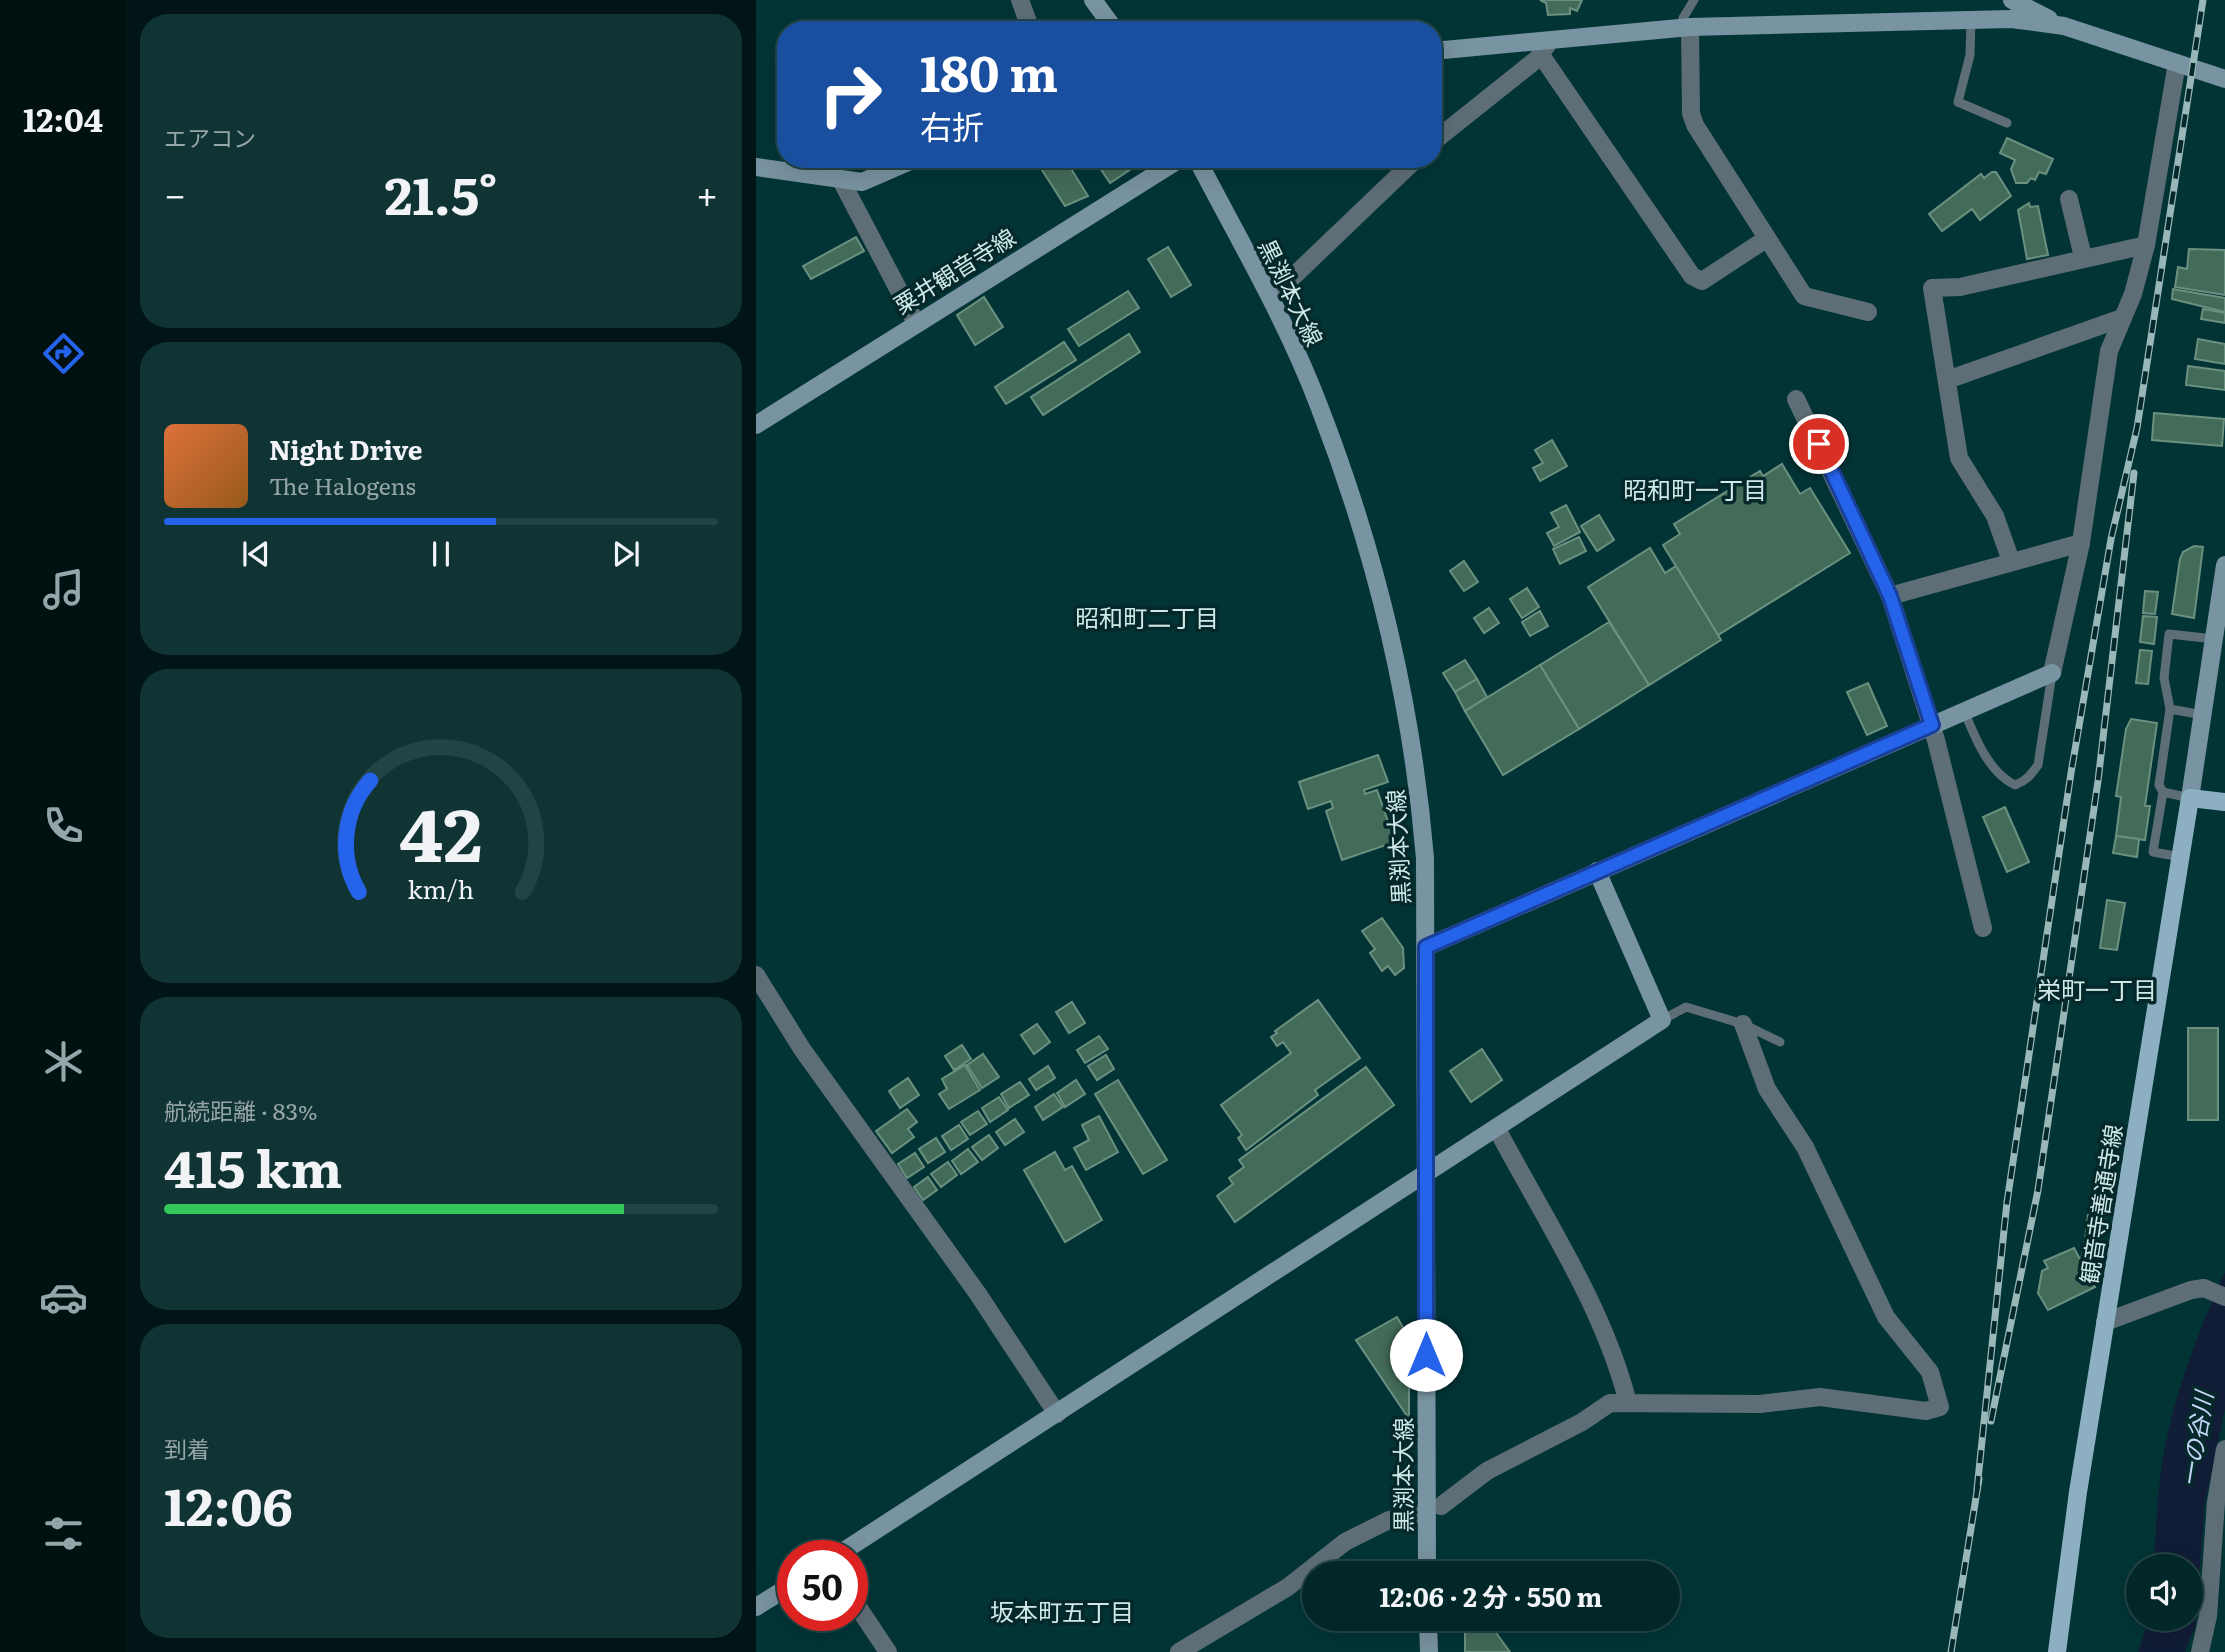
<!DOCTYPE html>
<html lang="ja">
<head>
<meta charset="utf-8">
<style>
	body { margin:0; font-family:Literata,"Noto Sans JP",serif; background:#103334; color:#f1f3f6; height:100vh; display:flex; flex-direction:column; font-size:26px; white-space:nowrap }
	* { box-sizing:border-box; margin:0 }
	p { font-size:23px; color:#96a5a8 }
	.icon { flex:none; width:38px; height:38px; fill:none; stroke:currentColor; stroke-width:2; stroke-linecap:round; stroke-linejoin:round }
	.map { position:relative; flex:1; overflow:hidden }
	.details { display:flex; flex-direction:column; gap:14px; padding:14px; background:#011516; width:630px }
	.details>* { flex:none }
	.banner { position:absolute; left:21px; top:21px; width:665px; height:147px; border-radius:28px; box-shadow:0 7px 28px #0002,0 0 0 2px #234445; background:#1a4fa0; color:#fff; overflow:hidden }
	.buttons { position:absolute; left:1370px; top:1554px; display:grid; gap:14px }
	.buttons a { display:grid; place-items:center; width:77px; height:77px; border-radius:50%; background:#022728; box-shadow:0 7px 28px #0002,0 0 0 2px #234445; font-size:35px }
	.speed { position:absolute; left:21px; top:1540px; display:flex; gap:14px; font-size:35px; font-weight:700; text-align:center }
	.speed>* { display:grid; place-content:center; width:91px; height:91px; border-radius:50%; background:#022728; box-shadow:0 7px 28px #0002,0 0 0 2px #234445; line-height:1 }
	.speed .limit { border:10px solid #d22; background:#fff; color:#111 }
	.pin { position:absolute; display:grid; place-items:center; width:60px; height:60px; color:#fff; margin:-30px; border:4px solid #fff; border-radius:50%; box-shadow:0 2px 7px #0007 }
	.me { position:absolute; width:77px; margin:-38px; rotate:0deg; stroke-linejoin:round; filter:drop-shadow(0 0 5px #0008) }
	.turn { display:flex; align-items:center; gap:24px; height:147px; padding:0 28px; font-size:32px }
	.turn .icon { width:91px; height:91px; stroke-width:2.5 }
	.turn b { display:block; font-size:49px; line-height:60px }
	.big { font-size:52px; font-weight:700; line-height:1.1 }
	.details .tile { flex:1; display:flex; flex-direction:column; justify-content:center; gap:10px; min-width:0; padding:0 24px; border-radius:28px; background:#103334 }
	.details .dial { align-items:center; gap:0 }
	.dial svg { height:182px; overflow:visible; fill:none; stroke:#234445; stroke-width:7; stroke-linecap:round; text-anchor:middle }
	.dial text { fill:#f1f3f6; stroke:none }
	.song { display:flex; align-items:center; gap:21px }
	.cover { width:84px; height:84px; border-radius:10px; background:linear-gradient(135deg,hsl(20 70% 55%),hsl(30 70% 35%)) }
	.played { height:7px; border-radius:4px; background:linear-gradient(90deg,#2563eb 60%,#234445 60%) }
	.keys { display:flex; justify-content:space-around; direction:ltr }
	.heat { display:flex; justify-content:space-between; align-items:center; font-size:38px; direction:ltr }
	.charge { height:10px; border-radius:5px; background:linear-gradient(90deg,#34c759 83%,#234445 0) }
	.trip { position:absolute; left:546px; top:1561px; width:378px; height:70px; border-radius:35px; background:#022728; box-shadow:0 7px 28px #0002,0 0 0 2px #234445; font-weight:700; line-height:70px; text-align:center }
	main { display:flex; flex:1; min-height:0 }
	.menu { display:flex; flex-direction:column; width:126px; justify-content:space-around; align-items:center; background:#011010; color:#96a5a8 }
	.menu .icon { width:49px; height:49px }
	.menu .current { color:#2563eb }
	.menu b { font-size:32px; color:#f1f3f6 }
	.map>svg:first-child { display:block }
</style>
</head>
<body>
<main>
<nav class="menu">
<b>12:04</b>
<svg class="icon current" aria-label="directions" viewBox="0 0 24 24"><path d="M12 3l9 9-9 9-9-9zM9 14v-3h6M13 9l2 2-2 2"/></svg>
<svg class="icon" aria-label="music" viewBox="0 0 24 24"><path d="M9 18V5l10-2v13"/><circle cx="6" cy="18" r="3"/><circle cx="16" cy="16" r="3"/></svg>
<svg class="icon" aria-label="phone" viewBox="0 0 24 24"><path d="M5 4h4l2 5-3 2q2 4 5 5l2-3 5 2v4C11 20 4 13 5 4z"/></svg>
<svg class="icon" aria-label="climate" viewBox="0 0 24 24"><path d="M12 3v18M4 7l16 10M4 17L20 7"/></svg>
<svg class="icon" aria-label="car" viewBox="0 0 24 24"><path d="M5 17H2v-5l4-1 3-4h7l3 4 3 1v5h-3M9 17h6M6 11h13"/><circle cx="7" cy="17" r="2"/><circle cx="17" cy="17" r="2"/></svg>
<svg class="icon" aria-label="filters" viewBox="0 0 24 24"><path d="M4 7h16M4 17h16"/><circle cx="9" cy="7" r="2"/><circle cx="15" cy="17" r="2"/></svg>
</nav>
<section class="details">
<div class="tile"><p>エアコン</p>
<div class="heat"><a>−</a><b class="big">21.5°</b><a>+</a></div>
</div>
<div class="tile">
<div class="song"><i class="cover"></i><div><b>Night Drive</b><p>The Halogens</p></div></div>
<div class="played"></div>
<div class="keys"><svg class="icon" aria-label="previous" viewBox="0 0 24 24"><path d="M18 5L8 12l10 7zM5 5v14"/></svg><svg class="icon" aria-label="pause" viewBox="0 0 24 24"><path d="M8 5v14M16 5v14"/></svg><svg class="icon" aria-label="next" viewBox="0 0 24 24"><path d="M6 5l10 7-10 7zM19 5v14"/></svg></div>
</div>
<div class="tile dial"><svg viewBox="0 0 100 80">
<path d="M14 69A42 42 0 1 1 86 69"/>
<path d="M14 69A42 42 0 0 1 19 20" stroke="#2563eb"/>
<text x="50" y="56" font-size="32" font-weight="700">42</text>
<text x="50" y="72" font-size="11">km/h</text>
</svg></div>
<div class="tile"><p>航続距離 · 83%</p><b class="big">415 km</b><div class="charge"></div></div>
<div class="tile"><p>到着</p><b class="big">12:06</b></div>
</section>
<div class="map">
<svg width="1469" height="1652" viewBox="0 0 1469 1652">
	<rect width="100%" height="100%" fill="#023436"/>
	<!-- water -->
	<path fill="#111c36" d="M 1469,1272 L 1469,1409 L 1449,1502 L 1439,1627 L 1429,1652 L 1382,1652 L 1393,1619 L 1435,1619 L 1435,1566 L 1398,1566 C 1400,1522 1402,1477 1412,1433 C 1424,1379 1446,1323 1469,1272 Z"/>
	<!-- building -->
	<g fill="#436b59" stroke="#6b907f" stroke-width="2">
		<polygon points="784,0 826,0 821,11 814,8 814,14 792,15 790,3"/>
		<polygon points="1251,138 1297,159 1290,174 1283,172 1279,180 1275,178 1271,183 1260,183 1255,169 1259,160 1244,153"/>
		<polygon points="279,159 309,159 332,196 309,206"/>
		<polygon points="338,159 390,159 354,183"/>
		<polygon points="1236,172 1240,172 1255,196 1224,220 1216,209 1186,231 1173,214 1225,174 1228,178"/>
		<polygon points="1273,203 1274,207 1282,206 1292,255 1271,259 1262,210"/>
		<polygon points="100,237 108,251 55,279 47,266"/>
		<polygon points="412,247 435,285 415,297 392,259"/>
		<polygon points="1433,249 1469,250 1469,295 1419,287 1422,267 1431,269"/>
		<polygon points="1417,289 1469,298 1469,312 1416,299"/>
		<polygon points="372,291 383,308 323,346 312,329"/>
		<polygon points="228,297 247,327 219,345 201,315"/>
		<polygon points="1447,309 1469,313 1469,323 1445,319"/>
		<polygon points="373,334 384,352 287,415 275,397"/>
		<polygon points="1442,339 1469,344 1469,364 1439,359"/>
		<polygon points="308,342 320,360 250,404 239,387"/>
		<polygon points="1432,366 1469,371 1469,390 1430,385"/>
		<polygon points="1398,413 1468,419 1466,446 1396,440"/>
		<polygon points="796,440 811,466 784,481 777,468 787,463 779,450"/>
		<polygon points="1026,464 1044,494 1054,488 1094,553 962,635 907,545 924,534 918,524 1004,471 1007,476"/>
		<polygon points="810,505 824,532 798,546 791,533 803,527 795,513"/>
		<polygon points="843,515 858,540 841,551 825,526"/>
		<polygon points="823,537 830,551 804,564 797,549"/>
		<polygon points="1438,546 1447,547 1438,618 1416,614 1424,559 1427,552"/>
		<polygon points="894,548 909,573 920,566 965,640 893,685 832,587"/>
		<polygon points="708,561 722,582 708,591 694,571"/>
		<polygon points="771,588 783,607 766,618 754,599"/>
		<polygon points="1389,591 1402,592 1399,614 1387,613"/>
		<polygon points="733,608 743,623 728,633 718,618"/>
		<polygon points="784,611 792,626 774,636 766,622"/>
		<polygon points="1387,616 1401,617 1398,644 1384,642"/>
		<polygon points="853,622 893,685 823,729 784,665"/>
		<polygon points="1384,650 1396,651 1392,684 1380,683"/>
		<polygon points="709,660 721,679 699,692 687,673"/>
		<polygon points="784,665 823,729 747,775 709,711"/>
		<polygon points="721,679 731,697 709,711 699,692"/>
		<polygon points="1112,683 1131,726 1111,735 1091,692"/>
		<polygon points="1375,719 1401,723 1389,806 1394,806 1389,840 1360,836 1365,797 1360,796 1370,729"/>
		<polygon points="622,755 632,782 608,790 609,794 621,790 639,842 586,860 570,811 577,808 575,801 552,809 543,782"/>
		<polygon points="1249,807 1273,862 1251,872 1227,817"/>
		<polygon points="1360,836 1383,839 1381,857 1357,853"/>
		<polygon points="1351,900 1369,903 1361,950 1344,948"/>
		<polygon points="626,918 647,948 648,968 639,975 632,966 626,971 614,953 619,949 606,931"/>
		<polygon points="562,1000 604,1058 559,1090 562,1095 490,1150 482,1138 486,1135 465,1105 535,1053 527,1042 521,1046 515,1037 521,1033 519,1031"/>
		<polygon points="316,1002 329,1023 313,1033 300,1012"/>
		<polygon points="281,1024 294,1042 278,1054 265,1035"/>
		<rect x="1432" y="1028" width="30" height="92"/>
		<polygon points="343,1036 352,1049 329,1063 321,1050"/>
		<polygon points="206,1045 215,1059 198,1070 189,1056"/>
		<polygon points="726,1049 746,1080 715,1102 694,1071"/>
		<polygon points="227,1054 243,1077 226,1088 211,1065"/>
		<polygon points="350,1055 358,1069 341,1080 332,1066"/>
		<polygon points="209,1065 224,1090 193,1109 183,1094 191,1089 186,1079"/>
		<polygon points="292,1066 299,1078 280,1090 273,1079"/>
		<polygon points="610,1067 638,1105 479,1222 461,1196 477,1184 473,1178 488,1167 483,1160"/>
		<polygon points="152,1078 163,1095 144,1108 133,1091"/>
		<polygon points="320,1080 329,1094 309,1107 301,1093"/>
		<polygon points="362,1080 411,1160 387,1174 339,1094"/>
		<polygon points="264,1082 273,1095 253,1108 245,1094"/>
		<polygon points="298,1094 307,1107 287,1120 279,1107"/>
		<polygon points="243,1097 252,1110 234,1122 226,1108"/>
		<polygon points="151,1109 161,1122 152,1129 158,1137 136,1153 120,1131"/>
		<polygon points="222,1111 231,1124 214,1135 205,1122"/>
		<polygon points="343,1116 362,1152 330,1170 318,1148 333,1140 326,1125"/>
		<polygon points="259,1119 268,1132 249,1145 240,1132"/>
		<polygon points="203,1125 212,1139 195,1150 186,1136"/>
		<polygon points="233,1135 242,1148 226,1160 216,1147"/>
		<polygon points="180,1138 189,1152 172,1163 163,1149"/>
		<polygon points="212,1149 222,1162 205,1174 196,1161"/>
		<polygon points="299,1152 309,1170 316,1166 346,1220 309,1242 268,1170"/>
		<polygon points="159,1153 168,1167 151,1178 142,1164"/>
		<polygon points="192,1162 201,1175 185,1187 175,1174"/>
		<polygon points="172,1177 181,1190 167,1200 158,1187"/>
		<polygon points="1332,1215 1349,1217 1347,1233 1330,1231"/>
		<polygon points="1330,1233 1345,1235 1343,1249 1325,1260"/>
		<polygon points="1318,1248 1339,1287 1292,1310 1282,1293 1286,1271 1292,1268 1288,1261"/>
		<polygon points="641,1317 653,1338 653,1419 600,1340"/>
		<polygon points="709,1626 735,1626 754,1652 709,1652"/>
	</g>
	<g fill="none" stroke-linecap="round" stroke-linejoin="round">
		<!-- lane -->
		<g stroke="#5e6e77" stroke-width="9">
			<polyline points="1215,20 1214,55 1202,102 1251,123"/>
			<polyline points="925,28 927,18 938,0"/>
			<polyline points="1414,709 1447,715"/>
			<path d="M 1208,711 C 1219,737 1232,772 1259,785 C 1270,781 1275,775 1282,765 L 1296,674"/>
			<polyline points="1407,792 1397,852 1425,857"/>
			<polyline points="1434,798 1407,792 1403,785 1414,709 1408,678 1413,634 1458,639"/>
			<polyline points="906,1020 930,1007 987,1024 1024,1042"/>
		</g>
		<!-- street -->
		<g stroke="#5e6e77" stroke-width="18">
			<polyline points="264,0 275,30"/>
			<polyline points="934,27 935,113 939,125 1048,296 1112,312"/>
			<polyline points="785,55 936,276 946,281 1010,239"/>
			<polyline points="677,142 781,59 791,45"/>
			<polyline points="86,182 160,323"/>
			<polyline points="1313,199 1327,257"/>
			<polyline points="521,292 660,159"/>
			<polyline points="1191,380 1366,318"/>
			<polyline points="1040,399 1134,596 1180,740 1227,928"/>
			<polyline points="1255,561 1239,516 1203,458 1176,288 1204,287 1390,245"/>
			<polyline points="1134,596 1325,543"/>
			<polyline points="1296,673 1325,543 1353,351 1377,294 1390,245 1421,63"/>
			<polyline points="0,975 46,1049 222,1294 301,1414"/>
			<path d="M 741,1129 C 788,1218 847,1305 872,1403"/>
			<polyline points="1349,1322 1435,1290 1448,1288 1469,1297"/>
			<polyline points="685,1506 731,1471 826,1422 854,1403 1004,1404 1064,1397 1170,1411 1184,1407 1174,1372 1130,1317 1049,1147 1011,1089 987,1024"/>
			<polyline points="96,1598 132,1652"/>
			<polyline points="423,1652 532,1587 589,1542 633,1520 660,1514"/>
			<polyline points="1444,1652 1452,1616 1460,1502 1469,1449"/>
		</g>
		<!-- secondary -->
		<g stroke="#7893a1" stroke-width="18">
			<polyline points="337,0 359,30"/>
			<polyline points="1256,0 1293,19"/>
			<polyline points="677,51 934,27 1255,19 1308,26 1469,79"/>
			<path d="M 441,159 C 483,240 531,321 563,406 C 619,550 656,703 669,858 L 671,1573"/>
			<polyline points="0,167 106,182 159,159"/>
			<polyline points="0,425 424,159"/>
			<polyline points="1434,798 1469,565"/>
			<polyline points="670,947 1296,673"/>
			<polyline points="80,1556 906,1020 841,871"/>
			<polyline points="0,1607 37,1584"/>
			<polyline points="672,1619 673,1652"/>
		</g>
		<!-- primary -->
		<polyline stroke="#8dafc2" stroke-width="18" points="1301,1652 1322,1492 1434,798 1469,802"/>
		<defs>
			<g id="rail">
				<polyline points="1235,1421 1282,1190 1342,781 1378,473"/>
				<polyline points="1221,1489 1251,1202 1315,773 1355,539 1381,428 1447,0"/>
				<polyline points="1195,1652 1223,1479"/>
			</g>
		</defs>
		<!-- rail casing -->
		<use href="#rail" stroke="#99b7b8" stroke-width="7"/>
		<!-- rail -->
		<use href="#rail" stroke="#05292a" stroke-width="4.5" stroke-dasharray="13" stroke-linecap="butt"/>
	</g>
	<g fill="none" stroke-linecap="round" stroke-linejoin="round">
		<defs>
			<polyline id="route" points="670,1355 670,947 1176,725 1134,596 1063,444"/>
		</defs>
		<!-- route casing -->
		<use href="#route" stroke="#184099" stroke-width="18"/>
		<!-- route -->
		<use href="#route" stroke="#2563eb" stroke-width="12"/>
	</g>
	<g text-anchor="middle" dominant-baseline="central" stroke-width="7" stroke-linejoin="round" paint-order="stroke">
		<!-- street labels -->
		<g font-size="23" fill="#d1e8e8" stroke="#05292a">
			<text transform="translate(198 270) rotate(-32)">粟井観音寺線</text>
			<text transform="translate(536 292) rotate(64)">黒渕本大線</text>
			<text transform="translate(641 847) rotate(-93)">黒渕本大線</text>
			<text transform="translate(1344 1204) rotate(-81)">観音寺善通寺線</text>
			<text transform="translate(646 1475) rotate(-90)">黒渕本大線</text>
		</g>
		<!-- neighbourhood labels -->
		<g font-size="24" fill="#d1e8e8" stroke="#05292a">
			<text x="939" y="488">昭和町一丁目</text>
			<text x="391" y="616">昭和町二丁目</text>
			<text x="1341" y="988">栄町一丁目</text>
			<text x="306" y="1610">坂本町五丁目</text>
		</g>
		<!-- water labels -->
		<g font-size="24" font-style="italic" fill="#c6d6f8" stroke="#05292a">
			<text transform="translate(1439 1439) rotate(-81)">一の谷川</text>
		</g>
	</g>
</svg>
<div class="buttons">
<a><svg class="icon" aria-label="sound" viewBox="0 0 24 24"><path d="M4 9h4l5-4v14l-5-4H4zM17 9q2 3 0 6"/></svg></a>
</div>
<div class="speed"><div class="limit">50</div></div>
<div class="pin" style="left:1063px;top:444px;background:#d93025"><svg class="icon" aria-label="arrive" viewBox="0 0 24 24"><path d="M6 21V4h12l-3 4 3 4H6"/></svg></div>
<svg class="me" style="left:670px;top:1355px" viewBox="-20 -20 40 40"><circle r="19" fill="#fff"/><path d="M0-13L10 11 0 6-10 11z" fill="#2563eb"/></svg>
<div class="trip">12:06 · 2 分 · 550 m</div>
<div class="banner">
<div class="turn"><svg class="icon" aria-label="right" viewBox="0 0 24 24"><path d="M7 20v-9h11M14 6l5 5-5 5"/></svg><div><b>180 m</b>右折</div></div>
</div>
</div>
</main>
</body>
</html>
